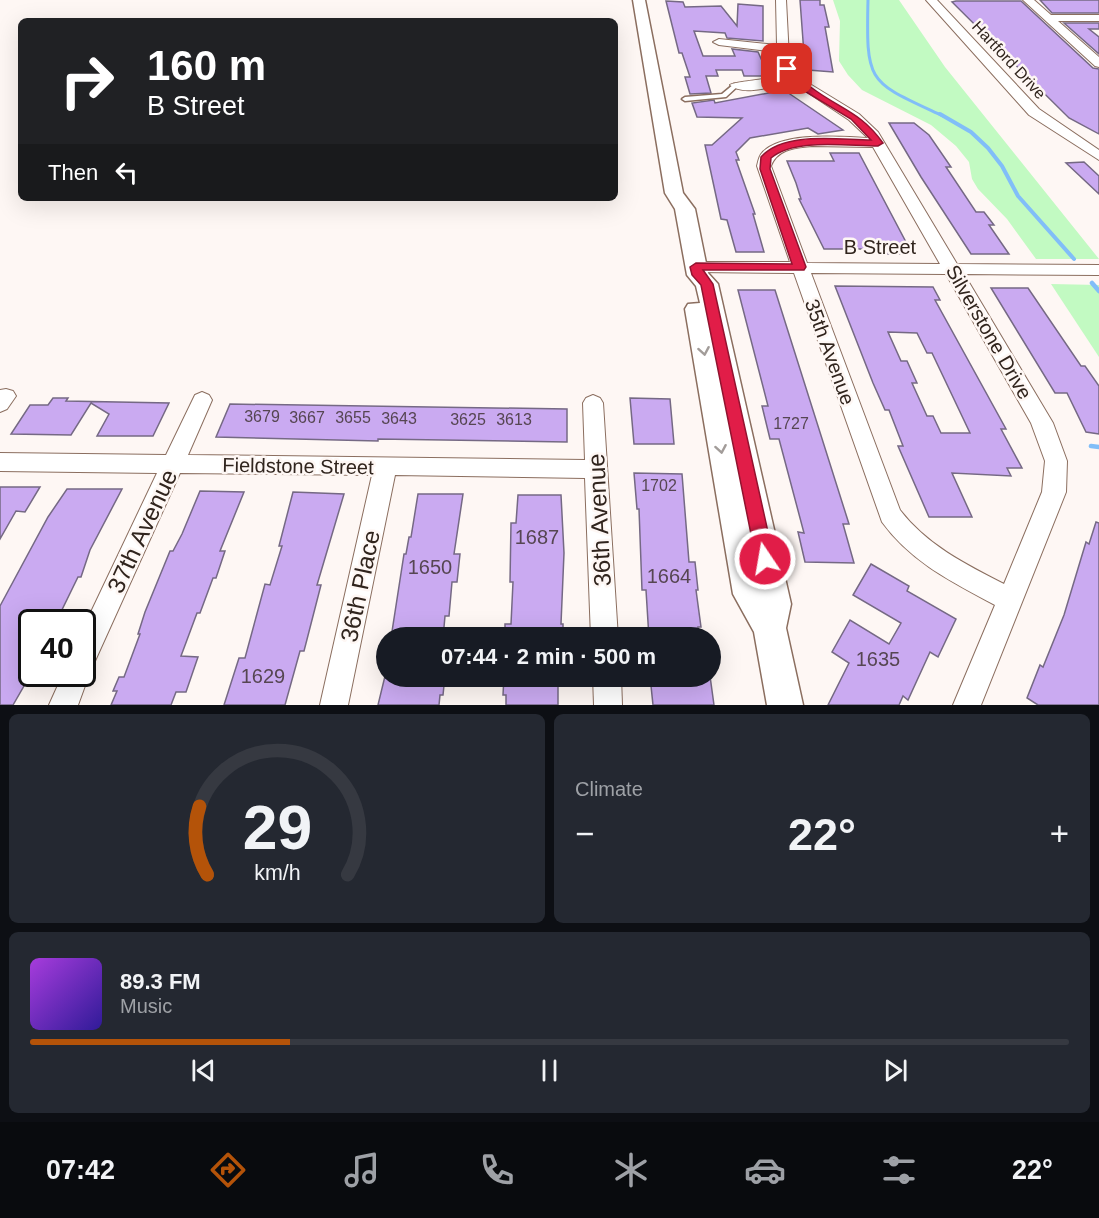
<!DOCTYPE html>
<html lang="en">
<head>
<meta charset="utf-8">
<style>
	body { margin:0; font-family:Arial,sans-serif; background:#242831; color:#f1f3f6; height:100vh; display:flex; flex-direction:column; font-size:22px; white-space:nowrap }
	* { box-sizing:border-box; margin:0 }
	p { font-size:20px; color:#9ea1a6 }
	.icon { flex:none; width:33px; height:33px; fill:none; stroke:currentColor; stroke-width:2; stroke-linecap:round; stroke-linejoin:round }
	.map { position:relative; height:705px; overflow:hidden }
	.sheet { display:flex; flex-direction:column; gap:9px; padding:9px; background:#0d0f14; flex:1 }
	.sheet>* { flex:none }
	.hud { position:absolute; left:18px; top:18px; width:600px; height:183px; border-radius:9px; box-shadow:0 6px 24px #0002; background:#202124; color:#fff; overflow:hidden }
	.speed { position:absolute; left:18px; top:609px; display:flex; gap:12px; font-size:30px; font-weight:700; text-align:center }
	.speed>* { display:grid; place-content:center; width:78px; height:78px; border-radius:50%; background:#171b24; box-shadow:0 6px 24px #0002; line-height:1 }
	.speed .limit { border:3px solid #111; border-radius:9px; background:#fff; color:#111 }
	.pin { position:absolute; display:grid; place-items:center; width:51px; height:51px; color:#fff; margin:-26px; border-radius:12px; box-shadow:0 3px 9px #0006 }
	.me { position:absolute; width:66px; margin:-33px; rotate:348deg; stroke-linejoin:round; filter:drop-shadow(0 0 4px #0008) }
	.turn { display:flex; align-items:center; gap:21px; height:126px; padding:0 30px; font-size:27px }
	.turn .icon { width:78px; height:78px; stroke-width:2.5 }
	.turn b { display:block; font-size:42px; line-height:51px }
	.then { display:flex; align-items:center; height:57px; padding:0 30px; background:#0003; gap:12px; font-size:22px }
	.big { font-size:45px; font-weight:600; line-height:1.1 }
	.sheet .tile { flex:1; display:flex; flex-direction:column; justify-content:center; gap:9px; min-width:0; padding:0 21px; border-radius:9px; background:#242831 }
	.sheet .dial { align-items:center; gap:0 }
	.dial svg { height:156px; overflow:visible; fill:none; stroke:#363941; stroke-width:7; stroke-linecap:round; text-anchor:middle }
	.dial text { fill:#f1f3f6; stroke:none }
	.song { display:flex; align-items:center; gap:18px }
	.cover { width:72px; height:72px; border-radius:9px; background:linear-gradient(135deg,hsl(280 70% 55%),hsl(250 70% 35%)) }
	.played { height:6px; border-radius:3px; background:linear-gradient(90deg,#b45309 25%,#363941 25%) }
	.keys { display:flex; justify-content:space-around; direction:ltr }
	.heat { display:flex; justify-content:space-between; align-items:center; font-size:33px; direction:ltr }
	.sheet .tiles { flex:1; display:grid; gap:9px; grid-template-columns:1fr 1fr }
	.tile:last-child { grid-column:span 2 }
	.trip { position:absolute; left:376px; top:627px; width:345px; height:60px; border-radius:30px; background:#171b24; box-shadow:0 6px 24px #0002; font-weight:600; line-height:60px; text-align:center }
	.menu { display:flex; height:96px; justify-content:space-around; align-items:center; background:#090b0e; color:#9ea1a6 }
	.menu .icon { width:42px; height:42px }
	.menu .selected { color:#b45309 }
	.menu b { font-size:27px; color:#f1f3f6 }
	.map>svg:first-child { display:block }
</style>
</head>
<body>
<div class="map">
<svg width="1099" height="705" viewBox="0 0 1099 705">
	<rect width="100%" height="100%" fill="#fef7f4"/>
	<!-- green -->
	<g fill="#c2fac2">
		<polygon points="833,0 899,0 945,67 1099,259 1036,259 1007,219 978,189 972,179 969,162 956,146 931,125 862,90 848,75 839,61 840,21"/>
		<polygon points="1051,284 1099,285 1099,357"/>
	</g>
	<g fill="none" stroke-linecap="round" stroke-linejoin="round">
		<!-- stream-far2 -->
		<path stroke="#81bef8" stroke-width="3" d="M 868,0 C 866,85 868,81 943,116"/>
		<!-- stream-far1 -->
		<polyline stroke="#81bef8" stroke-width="4" points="940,114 971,132 988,148 1002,166 1018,196 1074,259"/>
		<!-- stream -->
		<g stroke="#81bef8" stroke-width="4.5">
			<polyline points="1092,283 1099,291"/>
			<polyline points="1091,446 1099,447"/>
		</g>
	</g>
	<!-- building -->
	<g fill="#caaaf1" stroke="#756984" stroke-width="1.5" fill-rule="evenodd">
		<polygon points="800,0 820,0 820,5 824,5 829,27 825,27 833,72 808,70 804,54"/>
		<polygon points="1040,0 1099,0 1099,13 1052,13"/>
		<polygon points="666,1 683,2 685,7 721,6 737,26 738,4 763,6 763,41 727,38 725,33 694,31 703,56 735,56 732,49 758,52 769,76 744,76 742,70 716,70 718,76 706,76 711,93 690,94 685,77 690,77 682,53 679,53"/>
		<polygon points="956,1 1021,1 1093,68 1099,69 1099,134 1069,118 952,2"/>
		<polygon points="1064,23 1099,23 1099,29 1089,29 1099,37 1099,54"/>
		<polygon points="784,90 843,130 818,134 808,128 750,138 736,152 739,160 736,160 755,214 753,214 764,252 736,252 727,220 721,219 705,145 712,145 742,118 697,117 692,103 714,100 715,103"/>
		<polygon points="889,123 914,123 929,135 951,167 946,167 976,212 984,212 994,225 989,225 1009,254 971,254 921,177"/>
		<polygon points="830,153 859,153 906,242 909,242 916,254 877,254 875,249 824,249 799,199 801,199 796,183 787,161 834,161"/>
		<polygon points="1084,162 1099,176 1099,194 1066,163"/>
		<path d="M 835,286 L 933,287 L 940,300 L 935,300 L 1006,429 L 1001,429 L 1022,468 L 1007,468 L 1011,476 L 952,473 L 972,517 L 929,517 L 898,446 L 903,446 L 889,410 L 885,410 L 873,383 ZM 888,332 L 917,333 L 927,353 L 932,353 L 970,433 L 941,433 L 933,416 L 927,416 L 912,383 L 917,383 L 907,361 L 901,361 Z"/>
		<polygon points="991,288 1028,288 1081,366 1085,366 1099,386 1099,434 1086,432 1067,393 1055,393"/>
		<polygon points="738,290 775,290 849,524 843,524 854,563 805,562 798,532 804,533 779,439 770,439 762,406 768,406"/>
		<polygon points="53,398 68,398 66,401 169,403 153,436 97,436 109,414 91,403 71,435 11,434 30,405 48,405"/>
		<polygon points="630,398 670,399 674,444 634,444"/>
		<polygon points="230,404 567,409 567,442 378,439 378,441 216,437"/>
		<polygon points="634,473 682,474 689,562 695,562 698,590 696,590 701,627 698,627 699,638 649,638 646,590 642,590 639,509 637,509"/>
		<polygon points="0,487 40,487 25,512 16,511 0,539"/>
		<polygon points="67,489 122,489 90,550 81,577 78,577 56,622 32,622 32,672 13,705 0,705 0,606 48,517"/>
		<polygon points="200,491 244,492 220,551 225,551 216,578 213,578 200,613 197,613 181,656 198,657 186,692 176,692 171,705 111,705 117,691 113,691 119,677 124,677 140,634 138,634 145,612 170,551 173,551 182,534"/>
		<polygon points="293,492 344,494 317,585 321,585 304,651 300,651 285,705 224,705 239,658 245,658 265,584 270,585 282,546 279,546"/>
		<polygon points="418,494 463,494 454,554 460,554 457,582 452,582 449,616 445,616 443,638 391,638 404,554 406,554 409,537 411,537"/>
		<polygon points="518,495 561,495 564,553 561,624 563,624 563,638 505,638 505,624 511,624 513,582 510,582 511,523 516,523"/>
		<polygon points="1096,522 1099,523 1099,705 1038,705 1027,698 1040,665 1043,667 1064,615 1086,542 1089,544"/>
		<polygon points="871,564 909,586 907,591 956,619 938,657 930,652 908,700 903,696 899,705 828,705 849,663 832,652 850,620 889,644 901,623 853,595"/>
		<polygon points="385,676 445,676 443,695 440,695 439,705 378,705"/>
		<polygon points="504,676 558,676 558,705 506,705 506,695 503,695"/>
		<polygon points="650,676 710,676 714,705 653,705"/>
	</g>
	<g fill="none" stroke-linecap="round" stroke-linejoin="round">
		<defs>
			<polygon id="service" points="734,84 739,85 726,97 685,101 682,99 685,97 722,94"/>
			<g id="minor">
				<path d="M 776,0 L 786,0 L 789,58 L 793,68 L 805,81 L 859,114 L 878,132 L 957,264 L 1099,265 L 1099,275 L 964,274 L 1053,423 L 1067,461 L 1066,492 L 981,705 L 953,705 L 995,605 C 952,582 911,562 882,522 L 794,273 L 696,272 L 690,271 L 687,267 L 690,263 L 696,262 L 790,262 L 757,166 C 758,162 759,156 762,153 C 781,131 842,137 868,138 L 849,120 L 792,82 C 776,85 744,97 730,85 C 733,82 777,78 787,76 L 781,69 L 777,52 L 719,45 L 713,42 L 719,39 L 777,45 ZM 812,146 L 873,147 L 940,264 L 807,263 L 771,166 C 778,148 796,148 812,146 ZM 811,273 L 946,274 L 1031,423 L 1045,461 L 1042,492 L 1004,584 C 965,564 927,545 900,510 Z"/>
				<polygon points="926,0 937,0 1039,109 1099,150 1099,160 1029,115"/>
				<polygon points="1023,0 1034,0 1051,15 1099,15 1099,21 1058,21 1099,57 1099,67 1095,66"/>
				<polygon points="6,389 13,391 16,396 7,409 0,412 0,390"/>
				<polygon points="202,392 209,395 212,400 188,455 585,460 583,403 586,398 593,395 600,398 603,403 618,638 591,638 585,478 395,475 348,705 320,705 372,475 180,473 90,672 78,705 49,705 63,674 82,674 82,631 157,473 0,471 0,453 166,455 195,395"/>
				<polygon points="593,676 621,676 622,705 594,705"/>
			</g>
			<polygon id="tertiary" points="633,0 645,0 683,193 695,209 708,273 718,284 791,604 786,628 803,705 767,705 754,632 733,594 685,309 688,304 700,303 696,286 687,275 675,209 665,193"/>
		</defs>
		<!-- service casing -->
		<use href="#service" stroke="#8b6e5f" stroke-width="3"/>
		<!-- minor casing -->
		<use href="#minor" stroke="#8b6e5f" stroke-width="2"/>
		<!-- tertiary casing -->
		<use href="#tertiary" stroke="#8b6e5f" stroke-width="3"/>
		<!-- service -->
		<use href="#service" fill="#fff" fill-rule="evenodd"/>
		<!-- minor -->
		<use href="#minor" fill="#fff" fill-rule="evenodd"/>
		<!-- tertiary -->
		<use href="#tertiary" fill="#fff" fill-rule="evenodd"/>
	</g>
	<!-- one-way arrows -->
	<defs><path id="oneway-chevron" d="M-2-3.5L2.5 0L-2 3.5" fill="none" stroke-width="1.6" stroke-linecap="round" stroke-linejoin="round" transform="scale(1.5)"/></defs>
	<g stroke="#a29c99">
		<use href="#oneway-chevron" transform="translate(704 351) rotate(80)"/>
		<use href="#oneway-chevron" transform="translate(721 449) rotate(80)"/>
	</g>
	<!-- route -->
	<path fill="#e11d48" stroke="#92132f" stroke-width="1.5" d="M 787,67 C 797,71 803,82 812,88 C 840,109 861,112 883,143 L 878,146 C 847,146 794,138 771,158 L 770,169 L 806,267 L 804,270 L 703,270 L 713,284 L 774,559 L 771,564 L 765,566 L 759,564 L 756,559 L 701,285 L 692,275 L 690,267 L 696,263 L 792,264 L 760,169 L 761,157 C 784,131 838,140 871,140 L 851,119 L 806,92 L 784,71 L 783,69 Z"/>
	<g text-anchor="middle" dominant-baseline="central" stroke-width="5" stroke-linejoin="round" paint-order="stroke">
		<!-- far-street labels -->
		<g font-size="16" fill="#30241d" stroke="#fef7f4">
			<text transform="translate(1009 60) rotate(47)">Hartford Drive</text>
		</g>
		<!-- number labels -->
		<g font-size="16" fill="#564652">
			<text x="262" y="416">3679</text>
			<text x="307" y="417">3667</text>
			<text x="353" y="417">3655</text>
			<text x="399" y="418">3643</text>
			<text x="468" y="419">3625</text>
			<text x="514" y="419">3613</text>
			<text x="791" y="423">1727</text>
			<text x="659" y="485">1702</text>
		</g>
		<!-- street labels -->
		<g font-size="20" fill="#30241d" stroke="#fef7f4">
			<text x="880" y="247">B Street</text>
			<text transform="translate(989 332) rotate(60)">Silverstone Drive</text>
			<text transform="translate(830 352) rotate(70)">35th Avenue</text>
			<text transform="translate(298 466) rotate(1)">Fieldstone Street</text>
		</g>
		<!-- near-number labels -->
		<g font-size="20" fill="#564652">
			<text x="537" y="537">1687</text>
			<text x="430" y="567">1650</text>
			<text x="669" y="576">1664</text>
			<text x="878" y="659">1635</text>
			<text x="263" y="676">1629</text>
		</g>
		<!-- near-street labels -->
		<g font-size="24" fill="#30241d" stroke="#fef7f4">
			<text transform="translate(599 520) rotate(-93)">36th Avenue</text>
			<text transform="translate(142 531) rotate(-65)">37th Avenue</text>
			<text transform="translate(360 586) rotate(-78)">36th Place</text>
		</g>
	</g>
</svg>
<div class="speed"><div class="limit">40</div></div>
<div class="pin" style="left:787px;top:69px;background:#d93025"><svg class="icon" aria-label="arrive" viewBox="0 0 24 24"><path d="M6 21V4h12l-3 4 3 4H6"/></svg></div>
<svg class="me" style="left:765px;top:559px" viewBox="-20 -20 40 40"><circle r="17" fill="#e11d48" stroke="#fff" stroke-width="3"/><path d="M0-11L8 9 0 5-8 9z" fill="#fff"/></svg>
<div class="trip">07:44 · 2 min · 500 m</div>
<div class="hud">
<div class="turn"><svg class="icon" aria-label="right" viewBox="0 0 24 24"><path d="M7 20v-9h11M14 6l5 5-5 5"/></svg><div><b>160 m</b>B Street</div></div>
<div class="then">Then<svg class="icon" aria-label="left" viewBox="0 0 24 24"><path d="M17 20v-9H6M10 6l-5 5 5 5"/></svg></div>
</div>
</div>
<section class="sheet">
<div class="tiles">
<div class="tile dial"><svg viewBox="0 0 100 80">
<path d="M14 69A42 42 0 1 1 86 69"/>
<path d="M14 69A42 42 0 0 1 10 34" stroke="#b45309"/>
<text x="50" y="56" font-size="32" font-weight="700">29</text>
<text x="50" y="72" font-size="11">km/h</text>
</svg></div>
<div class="tile"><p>Climate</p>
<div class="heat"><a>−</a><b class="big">22°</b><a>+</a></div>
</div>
<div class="tile">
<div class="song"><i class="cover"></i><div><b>89.3 FM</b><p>Music</p></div></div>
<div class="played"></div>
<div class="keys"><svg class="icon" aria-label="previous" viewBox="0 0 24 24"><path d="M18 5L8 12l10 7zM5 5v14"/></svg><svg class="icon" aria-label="pause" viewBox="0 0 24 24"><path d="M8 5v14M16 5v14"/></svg><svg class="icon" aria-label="next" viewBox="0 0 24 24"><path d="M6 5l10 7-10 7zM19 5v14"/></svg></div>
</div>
</div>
</section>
<nav class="menu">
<b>07:42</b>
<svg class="icon selected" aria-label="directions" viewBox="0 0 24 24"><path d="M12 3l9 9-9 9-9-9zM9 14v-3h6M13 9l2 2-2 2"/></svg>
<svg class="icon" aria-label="music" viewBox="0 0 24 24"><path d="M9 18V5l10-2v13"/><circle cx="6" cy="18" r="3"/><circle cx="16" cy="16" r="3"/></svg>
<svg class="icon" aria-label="phone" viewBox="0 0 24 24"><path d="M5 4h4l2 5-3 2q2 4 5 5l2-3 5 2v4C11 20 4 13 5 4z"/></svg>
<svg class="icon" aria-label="climate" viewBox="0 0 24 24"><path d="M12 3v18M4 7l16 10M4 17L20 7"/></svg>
<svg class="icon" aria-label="car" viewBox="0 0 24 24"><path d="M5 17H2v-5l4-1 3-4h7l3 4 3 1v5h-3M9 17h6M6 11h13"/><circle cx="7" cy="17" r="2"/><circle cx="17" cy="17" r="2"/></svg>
<svg class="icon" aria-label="filters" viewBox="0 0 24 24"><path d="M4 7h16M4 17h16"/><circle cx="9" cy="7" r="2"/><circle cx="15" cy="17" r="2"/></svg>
<b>22°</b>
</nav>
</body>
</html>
